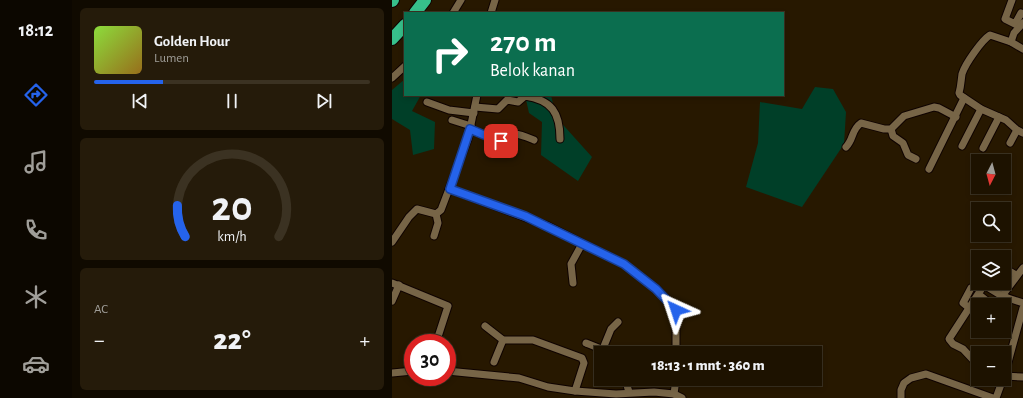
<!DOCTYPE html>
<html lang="id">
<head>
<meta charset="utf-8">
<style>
	body { margin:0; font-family:"Alegreya Sans",sans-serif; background:#251b0a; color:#f1f3f6; height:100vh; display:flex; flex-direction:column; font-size:15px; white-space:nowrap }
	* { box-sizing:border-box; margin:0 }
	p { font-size:13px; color:#a09e99 }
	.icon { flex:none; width:22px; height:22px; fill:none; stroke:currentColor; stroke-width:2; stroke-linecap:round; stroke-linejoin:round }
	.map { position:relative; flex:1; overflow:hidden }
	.details { display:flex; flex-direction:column; gap:8px; padding:8px; background:#100a00; width:320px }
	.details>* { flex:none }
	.banner { position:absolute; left:12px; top:12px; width:380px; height:84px; border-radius:0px; box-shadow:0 2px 6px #0003,0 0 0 1px #3b3222; background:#0b6e4f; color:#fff; overflow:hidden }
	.needle { width:26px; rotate:186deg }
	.buttons { position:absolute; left:579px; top:154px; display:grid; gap:8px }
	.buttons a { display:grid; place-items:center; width:40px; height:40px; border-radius:0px; background:#1d1200; box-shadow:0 2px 6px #0003,0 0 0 1px #3b3222; font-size:20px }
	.speed { position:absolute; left:12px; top:334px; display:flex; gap:8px; font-size:20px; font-weight:700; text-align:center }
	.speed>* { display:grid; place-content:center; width:52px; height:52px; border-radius:50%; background:#1d1200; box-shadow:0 2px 6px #0003,0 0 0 1px #3b3222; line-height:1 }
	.speed .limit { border:6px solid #d22; background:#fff; color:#111 }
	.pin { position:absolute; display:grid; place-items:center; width:34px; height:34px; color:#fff; margin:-17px; border-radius:8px; box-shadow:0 2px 6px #0006 }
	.me { position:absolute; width:44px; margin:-22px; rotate:318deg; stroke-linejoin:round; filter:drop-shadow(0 0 3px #0008) }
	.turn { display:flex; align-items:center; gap:14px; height:84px; padding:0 20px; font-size:18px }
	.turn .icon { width:52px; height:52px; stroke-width:2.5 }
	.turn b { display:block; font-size:28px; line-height:34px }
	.big { font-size:30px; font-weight:800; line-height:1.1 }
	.details .tile { flex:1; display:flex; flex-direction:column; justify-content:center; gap:6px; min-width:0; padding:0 14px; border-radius:6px; background:#251b0a }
	.details .dial { align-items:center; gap:0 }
	.dial svg { height:104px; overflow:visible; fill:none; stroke:#3b3222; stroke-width:7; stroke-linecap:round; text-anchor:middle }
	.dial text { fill:#f1f3f6; stroke:none }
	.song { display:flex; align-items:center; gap:12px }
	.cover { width:48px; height:48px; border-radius:6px; background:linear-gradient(135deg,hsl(90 70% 55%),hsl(40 70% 35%)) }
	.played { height:4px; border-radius:2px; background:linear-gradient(90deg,#2563eb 25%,#3b3222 25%) }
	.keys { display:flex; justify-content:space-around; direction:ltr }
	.heat { display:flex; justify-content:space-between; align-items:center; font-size:22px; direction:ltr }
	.trip { position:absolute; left:202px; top:346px; width:228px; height:40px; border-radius:0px; background:#1d1200; box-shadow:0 2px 6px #0003,0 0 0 1px #3b3222; font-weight:800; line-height:40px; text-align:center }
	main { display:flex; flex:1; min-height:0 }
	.menu { display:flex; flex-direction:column; width:72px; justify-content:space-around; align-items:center; background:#0c0700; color:#a09e99 }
	.menu .icon { width:28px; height:28px }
	.menu .on { color:#2563eb }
	.menu b { font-size:18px; color:#f1f3f6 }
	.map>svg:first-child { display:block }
</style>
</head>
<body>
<main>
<nav class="menu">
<b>18:12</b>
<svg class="icon on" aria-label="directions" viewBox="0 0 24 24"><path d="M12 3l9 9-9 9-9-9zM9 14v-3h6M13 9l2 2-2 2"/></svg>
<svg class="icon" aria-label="music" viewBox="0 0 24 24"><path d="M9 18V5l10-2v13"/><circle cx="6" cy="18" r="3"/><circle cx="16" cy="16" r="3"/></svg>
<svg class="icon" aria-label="phone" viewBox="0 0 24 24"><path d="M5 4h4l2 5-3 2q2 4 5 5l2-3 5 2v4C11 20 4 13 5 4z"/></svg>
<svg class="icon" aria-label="climate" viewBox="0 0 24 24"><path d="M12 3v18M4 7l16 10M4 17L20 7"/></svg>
<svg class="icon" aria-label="car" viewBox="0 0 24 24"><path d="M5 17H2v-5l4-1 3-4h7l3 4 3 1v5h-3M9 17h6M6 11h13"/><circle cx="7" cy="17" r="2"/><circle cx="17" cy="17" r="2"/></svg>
</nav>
<section class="details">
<div class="tile">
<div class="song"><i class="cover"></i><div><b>Golden Hour</b><p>Lumen</p></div></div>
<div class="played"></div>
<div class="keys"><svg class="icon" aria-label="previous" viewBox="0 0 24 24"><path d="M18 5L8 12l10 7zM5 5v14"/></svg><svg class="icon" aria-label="pause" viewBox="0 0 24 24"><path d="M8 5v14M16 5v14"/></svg><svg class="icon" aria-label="next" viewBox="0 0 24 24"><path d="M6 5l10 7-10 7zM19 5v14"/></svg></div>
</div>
<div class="tile dial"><svg viewBox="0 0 100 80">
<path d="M14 69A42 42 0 1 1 86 69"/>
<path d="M14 69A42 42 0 0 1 8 45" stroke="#2563eb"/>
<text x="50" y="56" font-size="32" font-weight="700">20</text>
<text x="50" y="72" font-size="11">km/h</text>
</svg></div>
<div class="tile"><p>AC</p>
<div class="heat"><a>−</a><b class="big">22°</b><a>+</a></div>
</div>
</section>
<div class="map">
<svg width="631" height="398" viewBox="0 0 631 398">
	<rect width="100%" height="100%" fill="#271800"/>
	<!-- green -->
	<g fill="#003f28">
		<polygon points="13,79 13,95 29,95 20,111 43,122 42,149 21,155 18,130 0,119 0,90"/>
		<polygon points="423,87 441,89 454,112 452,144 410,207 354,187 366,143 368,102 410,109"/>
		<polygon points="133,95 159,95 164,117 200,157 186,181 149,155 150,122 137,113"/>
	</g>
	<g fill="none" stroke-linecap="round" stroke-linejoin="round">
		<defs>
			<g id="minor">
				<polyline points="620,0 613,19 623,24 629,13 631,14"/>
				<polyline points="61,13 69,0"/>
				<polyline points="99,13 103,0"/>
				<polyline points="619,42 622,33 631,23"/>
				<path d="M 631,49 L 619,42 L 598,35 C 590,40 573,64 570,74 C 569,81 569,86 567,93 L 568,95 L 589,109 L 614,120 L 625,130 L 631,133"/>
				<polyline points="0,78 13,66"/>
				<polyline points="35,102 57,110 82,113"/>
				<path d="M 83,107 L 106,109 L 115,100 L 126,102 L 133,96 C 160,100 168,113 168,139"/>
				<polyline points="60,120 79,126"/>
				<path d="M 78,129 L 107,142 C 122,131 125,133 142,140"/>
				<polyline points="499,129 501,136 511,143 516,155 524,159"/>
				<polyline points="618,143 625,130"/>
				<polyline points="570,146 589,109"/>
				<path d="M 454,147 C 462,139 459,130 469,123 L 492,129 L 499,129 L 512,116 L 542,107 L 547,108 L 564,117"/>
				<polyline points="591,148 607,117"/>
				<polyline points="537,169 572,98"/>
				<polyline points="58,189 156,226 232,264 265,289 284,310 284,353"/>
				<polyline points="42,236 46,223 44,214"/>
				<polyline points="0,242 17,217 25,209 44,214 49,210 76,139 85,95"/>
				<polyline points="612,261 614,264 614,269 624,275"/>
				<polyline points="0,283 56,306 44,343"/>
				<polyline points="181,283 179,264 190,244"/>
				<path d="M 587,295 C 600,304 601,309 615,298"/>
				<polyline points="610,296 631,268"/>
				<polyline points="0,301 7,285"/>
				<polyline points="576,307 571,303 579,288 592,285 610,296 631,303"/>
				<polyline points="93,326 111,340 141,340 190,358 192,363 183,391"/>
				<polyline points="194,343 219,353"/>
				<polyline points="284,349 311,353"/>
				<polyline points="210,351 219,329 226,322"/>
				<polyline points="102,362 111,340"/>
				<polyline points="586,365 571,349 561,344 557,339 592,285"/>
				<polyline points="55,371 127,378 156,387 183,391 224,394 262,392 282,394 290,398"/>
				<polyline points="0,373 21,371"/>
				<polyline points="612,376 631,377"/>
				<polyline points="612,377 631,308"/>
				<polyline points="233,379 237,392"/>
				<polyline points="282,394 284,379"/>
				<polyline points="509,398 509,390 512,383 519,378 534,374 601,398"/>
				<polyline points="604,398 611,379"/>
			</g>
			<g id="motorway">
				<polyline points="0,1 1,0"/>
				<polyline points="23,13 33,0"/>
				<polyline points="0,39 13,25"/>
			</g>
		</defs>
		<!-- minor casing -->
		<use href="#minor" stroke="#0f0300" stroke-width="9"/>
		<!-- motorway casing -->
		<use href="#motorway" stroke="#0f0300" stroke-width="14"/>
		<!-- minor -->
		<use href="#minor" stroke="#776547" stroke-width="7"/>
		<!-- motorway -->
		<use href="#motorway" stroke="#37c08b" stroke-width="12"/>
	</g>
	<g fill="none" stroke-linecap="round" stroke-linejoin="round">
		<defs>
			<polyline id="route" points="109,141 106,141 78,129 58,189 133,216 232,264 264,289 284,310"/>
		</defs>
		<!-- route casing -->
		<use href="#route" stroke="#184099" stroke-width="10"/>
		<!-- route -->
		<use href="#route" stroke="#2563eb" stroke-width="7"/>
	</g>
</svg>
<div class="buttons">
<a><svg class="needle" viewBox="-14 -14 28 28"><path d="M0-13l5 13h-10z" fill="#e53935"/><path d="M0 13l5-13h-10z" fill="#a09e99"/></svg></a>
<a><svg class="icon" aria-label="search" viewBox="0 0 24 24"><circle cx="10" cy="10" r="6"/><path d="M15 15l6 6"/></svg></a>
<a><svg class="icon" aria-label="layers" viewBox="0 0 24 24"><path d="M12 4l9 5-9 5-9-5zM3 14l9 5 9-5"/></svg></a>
<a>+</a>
<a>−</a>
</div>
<div class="speed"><div class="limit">30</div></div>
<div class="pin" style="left:109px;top:141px;background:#d93025"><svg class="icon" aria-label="arrive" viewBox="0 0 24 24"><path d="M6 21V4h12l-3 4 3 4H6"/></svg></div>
<svg class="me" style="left:284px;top:310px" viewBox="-20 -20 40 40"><path d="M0-17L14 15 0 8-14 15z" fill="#2563eb" stroke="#fff" stroke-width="4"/></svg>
<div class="trip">18:13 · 1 mnt · 360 m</div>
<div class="banner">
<div class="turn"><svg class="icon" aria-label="right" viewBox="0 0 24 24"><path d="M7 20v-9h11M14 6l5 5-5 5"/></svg><div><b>270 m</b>Belok kanan</div></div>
</div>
</div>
</main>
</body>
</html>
